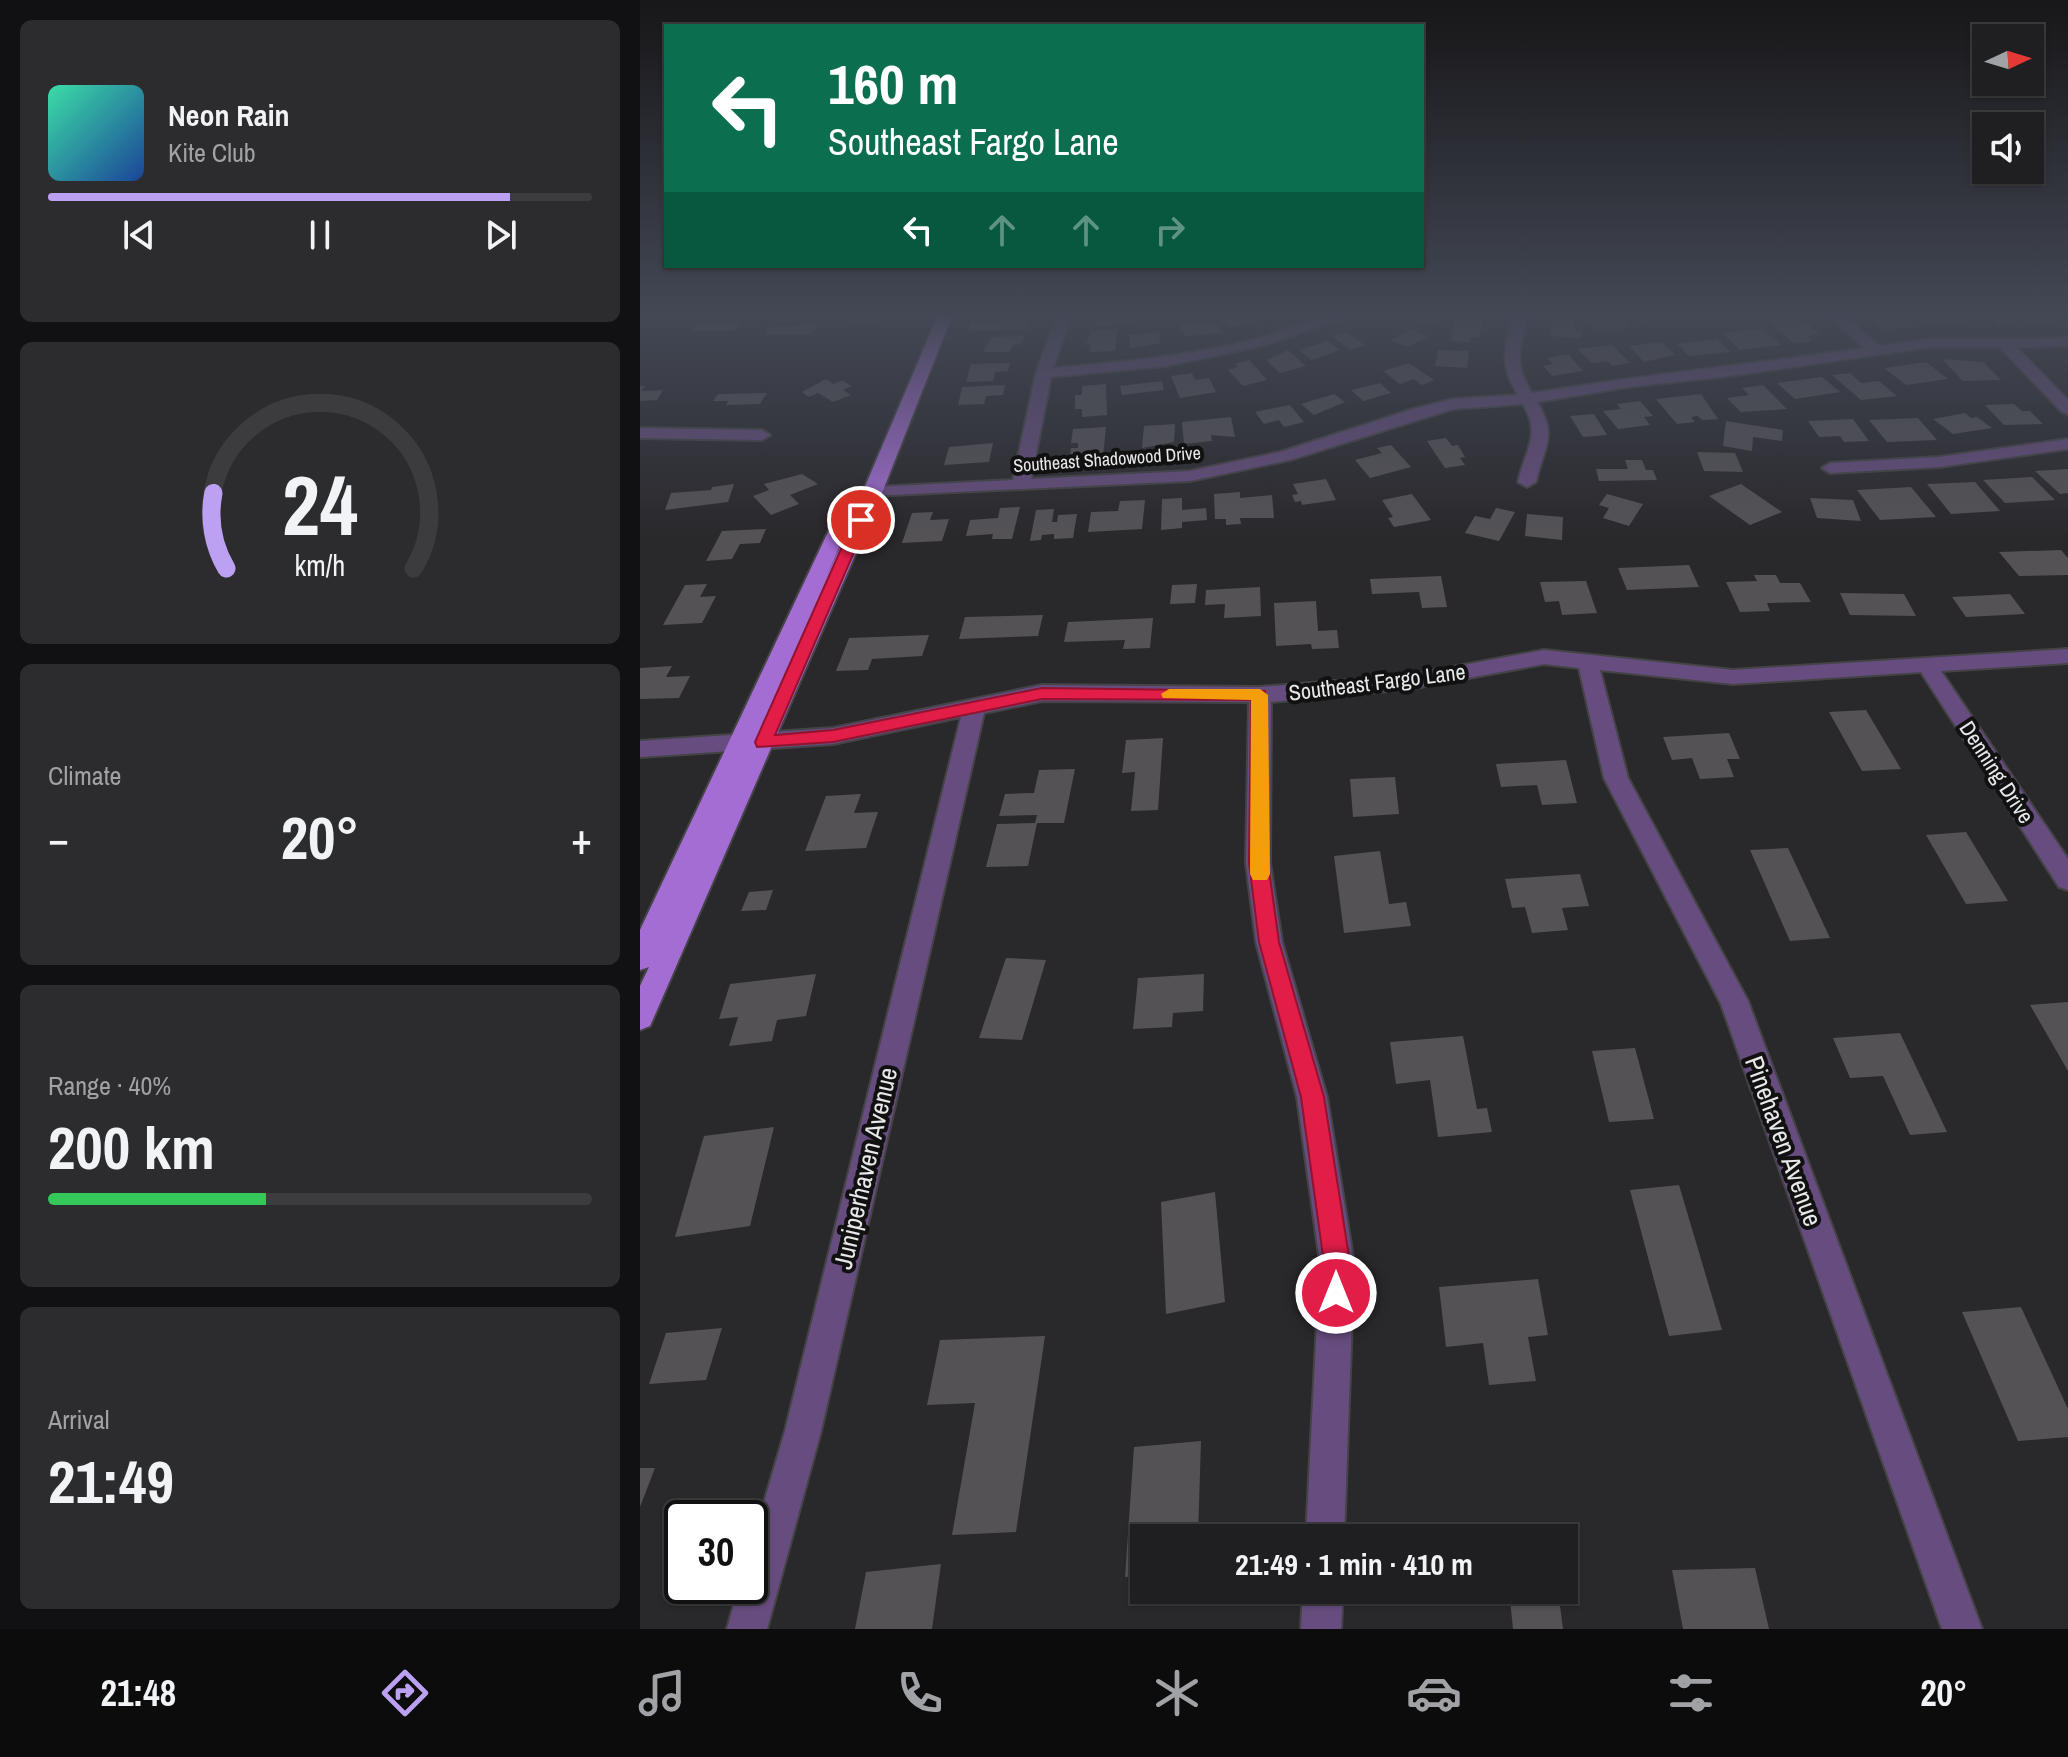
<!DOCTYPE html>
<html lang="en">
<head>
<meta charset="utf-8">
<style>
	body { margin:0; font-family:"Archivo Narrow",sans-serif; background:#2c2b2d; color:#f1f3f6; height:100vh; display:flex; flex-direction:column; font-size:30px; white-space:nowrap }
	* { box-sizing:border-box; margin:0 }
	p { font-size:26px; color:#a1a2a5 }
	.icon { flex:none; width:44px; height:44px; fill:none; stroke:currentColor; stroke-width:2; stroke-linecap:round; stroke-linejoin:round }
	.map { position:relative; flex:1; overflow:hidden }
	.drawer { display:flex; flex-direction:column; gap:20px; padding:20px; background:#111012; width:640px }
	.drawer>* { flex:none }
	.hud { position:absolute; left:24px; top:24px; width:760px; height:244px; border-radius:0px; box-shadow:0 2px 6px #0004,0 0 0 2px #3c3c3e; background:#0b6e4f; color:#fff; overflow:hidden }
	.needle { width:52px; rotate:86deg }
	.buttons { position:absolute; left:1332px; top:24px; display:grid; gap:16px }
	.buttons a { display:grid; place-items:center; width:72px; height:72px; border-radius:0px; background:#1f1e20; box-shadow:0 2px 6px #0004,0 0 0 2px #3c3c3e; font-size:40px }
	.speed { position:absolute; left:24px; top:1500px; display:flex; gap:16px; font-size:40px; font-weight:700; text-align:center }
	.speed>* { display:grid; place-content:center; width:104px; height:104px; border-radius:50%; background:#1f1e20; box-shadow:0 2px 6px #0004,0 0 0 2px #3c3c3e; line-height:1 }
	.speed .limit { border:4px solid #111; border-radius:12px; background:#fff; color:#111 }
	.pin { position:absolute; display:grid; place-items:center; width:68px; height:68px; color:#fff; margin:-34px; border:4px solid #fff; border-radius:50%; box-shadow:0 2px 8px #0007 }
	.me { position:absolute; width:88px; margin:-44px; rotate:0deg; stroke-linejoin:round; filter:drop-shadow(0 0 6px #0008) }
	.turn { display:flex; align-items:center; gap:28px; height:168px; padding:0 32px; font-size:36px }
	.turn .icon { width:104px; height:104px; stroke-width:2.5 }
	.turn b { display:block; font-size:56px; line-height:68px }
	.lanes { display:flex; align-items:center; height:76px; padding:0 32px; background:#0003; justify-content:center; gap:40px; direction:ltr }
	.lanes .off { opacity:.35 }
	.big { font-size:60px; font-weight:700; line-height:1.1 }
	.drawer .tile { flex:1; display:flex; flex-direction:column; justify-content:center; gap:12px; min-width:0; padding:0 28px; border-radius:12px; background:#2c2b2d }
	.drawer .dial { align-items:center; gap:0 }
	.dial svg { height:208px; overflow:visible; fill:none; stroke:#3c3c3e; stroke-width:7; stroke-linecap:round; text-anchor:middle }
	.dial text { fill:#f1f3f6; stroke:none }
	.song { display:flex; align-items:center; gap:24px }
	.cover { width:96px; height:96px; border-radius:12px; background:linear-gradient(135deg,hsl(160 70% 55%),hsl(220 70% 35%)) }
	.played { height:8px; border-radius:4px; background:linear-gradient(90deg,#bca0f2 85%,#3c3c3e 85%) }
	.keys { display:flex; justify-content:space-around; direction:ltr }
	.heat { display:flex; justify-content:space-between; align-items:center; font-size:44px; direction:ltr }
	.charge { height:12px; border-radius:6px; background:linear-gradient(90deg,#34c759 40%,#3c3c3e 0) }
	.trip { position:absolute; left:490px; top:1524px; width:448px; height:80px; border-radius:0px; background:#1f1e20; box-shadow:0 2px 6px #0004,0 0 0 2px #3c3c3e; font-weight:700; line-height:80px; text-align:center }
	.tabs { display:flex; height:128px; justify-content:space-around; align-items:center; background:#0c0c0d; color:#a1a2a5 }
	.tabs .icon { width:56px; height:56px }
	.tabs .active { color:#bca0f2 }
	.tabs b { font-size:36px; color:#f1f3f6 }
	main { display:flex; flex:1; min-height:0 }
	.map>svg:first-child { display:block }
</style>
</head>
<body>
<main>
<section class="drawer">
<div class="tile">
<div class="song"><i class="cover"></i><div><b>Neon Rain</b><p>Kite Club</p></div></div>
<div class="played"></div>
<div class="keys"><svg class="icon" aria-label="previous" viewBox="0 0 24 24"><path d="M18 5L8 12l10 7zM5 5v14"/></svg><svg class="icon" aria-label="pause" viewBox="0 0 24 24"><path d="M8 5v14M16 5v14"/></svg><svg class="icon" aria-label="next" viewBox="0 0 24 24"><path d="M6 5l10 7-10 7zM19 5v14"/></svg></div>
</div>
<div class="tile dial"><svg viewBox="0 0 100 80">
<path d="M14 69A42 42 0 1 1 86 69"/>
<path d="M14 69A42 42 0 0 1 9 40" stroke="#bca0f2"/>
<text x="50" y="56" font-size="32" font-weight="700">24</text>
<text x="50" y="72" font-size="11">km/h</text>
</svg></div>
<div class="tile"><p>Climate</p>
<div class="heat"><a>−</a><b class="big">20°</b><a>+</a></div>
</div>
<div class="tile"><p>Range · 40%</p><b class="big">200 km</b><div class="charge"></div></div>
<div class="tile"><p>Arrival</p><b class="big">21:49</b></div>
</section>
<div class="map">
<svg width="1428" height="1629" viewBox="0 0 1428 1629">
	<rect width="100%" height="100%" fill="#29282b"/>
	<!-- building -->
	<g fill="#545255">
		<polygon points="226,313 245,313 232,324 210,322"/>
		<polygon points="363,313 385,313 382,321 388,321 386,329 328,331 331,323 360,322"/>
		<polygon points="491,313 490,324 456,326 456,314"/>
		<polygon points="608,313 617,321 589,328 580,320"/>
		<polygon points="775,313 796,313 796,321 774,320"/>
		<polygon points="913,313 936,313 934,330 941,331 941,338 910,336"/>
		<polygon points="968,313 985,313 987,317 983,317 988,328 953,329 947,315"/>
		<polygon points="995,313 1035,313 1039,317 1004,321"/>
		<polygon points="1225,313 1260,313 1275,327 1242,329"/>
		<polygon points="1277,313 1313,313 1325,325 1286,322"/>
		<polygon points="1346,313 1364,313 1377,324 1359,325"/>
		<polygon points="1378,313 1420,313 1426,319 1406,319 1412,324 1390,324"/>
		<polygon points="815,318 842,320 839,337 830,337 829,342 811,341"/>
		<polygon points="1152,319 1162,319 1180,334 1168,336 1173,341 1153,343 1129,321"/>
		<polygon points="571,320 583,333 546,336 538,326"/>
		<polygon points="59,322 102,322 94,331 51,331"/>
		<polygon points="161,322 179,322 171,334 125,335 131,327 158,326"/>
		<polygon points="477,329 475,351 450,352 451,344 446,345 452,330"/>
		<polygon points="772,329 788,337 767,347 750,340"/>
		<polygon points="1123,329 1141,345 1100,350 1083,333"/>
		<polygon points="519,332 520,343 490,348 489,335"/>
		<polygon points="706,332 725,345 711,350 692,336"/>
		<polygon points="385,336 381,344 373,345 370,352 343,352 351,337"/>
		<polygon points="1077,339 1090,352 1049,356 1037,344"/>
		<polygon points="687,341 700,350 672,360 659,350"/>
		<polygon points="1022,342 1035,355 1004,362 989,346"/>
		<polygon points="972,345 990,363 972,366 968,361 952,363 937,349"/>
		<polygon points="648,350 666,366 640,373 626,360"/>
		<polygon points="798,350 829,351 827,368 795,366"/>
		<polygon points="928,354 943,371 912,376 903,366 913,364 907,358"/>
		<polygon points="1302,359 1343,362 1361,380 1323,381"/>
		<polygon points="609,360 627,380 603,386 588,370 598,367 595,364"/>
		<polygon points="1286,362 1308,379 1266,385 1244,368"/>
		<polygon points="370,363 368,371 355,372 353,381 326,382 331,364"/>
		<polygon points="769,363 794,380 782,385 774,379 760,384 743,371"/>
		<polygon points="552,373 555,380 569,378 576,392 540,398 531,376"/>
		<polygon points="1210,373 1221,383 1239,381 1257,396 1221,400 1192,375"/>
		<polygon points="1182,377 1200,392 1155,399 1137,383"/>
		<polygon points="186,379 193,384 202,380 211,386 203,390 211,395 193,402 178,393 169,397 162,392"/>
		<polygon points="522,381 524,390 482,395 480,386"/>
		<polygon points="740,383 751,393 723,401 711,390"/>
		<polygon points="466,384 467,415 442,417 442,409 435,409 435,395 442,395 442,386"/>
		<polygon points="365,385 363,395 346,396 344,404 318,405 322,387"/>
		<polygon points="1123,385 1147,409 1101,412 1087,398 1109,395 1102,388"/>
		<polygon points="0,386 5,386 1,391 23,390 17,400 0,401"/>
		<polygon points="127,393 120,404 86,405 88,401 73,401 78,394"/>
		<polygon points="694,394 705,402 674,415 661,404"/>
		<polygon points="1061,394 1078,419 1062,420 1058,416 1051,417 1055,422 1037,424 1016,399"/>
		<polygon points="1000,401 1013,416 1004,417 1010,425 978,429 963,411 981,409 977,404"/>
		<polygon points="1374,404 1382,411 1390,411 1403,424 1364,425 1345,405"/>
		<polygon points="650,405 664,422 644,427 639,420 624,424 615,412"/>
		<polygon points="1325,413 1331,418 1337,417 1352,428 1313,434 1293,419"/>
		<polygon points="954,414 967,435 943,437 930,416"/>
		<polygon points="591,417 595,437 571,435 572,441 544,444 542,422"/>
		<polygon points="1278,418 1297,440 1247,442 1229,420"/>
		<polygon points="1213,419 1229,441 1204,442 1200,436 1179,437 1168,421"/>
		<polygon points="1086,421 1143,430 1142,441 1113,437 1112,451 1083,446"/>
		<polygon points="535,424 534,442 502,448 504,426"/>
		<polygon points="466,427 463,457 430,457 431,448 438,448 438,443 431,443 433,429"/>
		<polygon points="806,438 812,446 818,445 825,457 820,458 825,465 805,468 787,441"/>
		<polygon points="353,443 349,462 304,465 309,447"/>
		<polygon points="751,445 771,467 730,478 715,460 742,453 737,448"/>
		<polygon points="1057,452 1095,453 1103,472 1064,471"/>
		<polygon points="985,460 1002,460 1006,470 1013,470 1017,480 959,481 956,469 988,469"/>
		<polygon points="1428,469 1428,493 1420,494 1395,471"/>
		<polygon points="162,474 178,484 150,495 159,504 131,515 113,496 129,490 124,484"/>
		<polygon points="1392,477 1415,500 1365,503 1343,480"/>
		<polygon points="686,479 696,500 662,505 661,501 655,502 652,495 658,494 653,484"/>
		<polygon points="1335,482 1360,511 1311,514 1287,484"/>
		<polygon points="94,484 88,502 25,510 31,493 71,490 72,487"/>
		<polygon points="1101,484 1142,512 1110,525 1069,496"/>
		<polygon points="1271,487 1296,517 1240,520 1217,490"/>
		<polygon points="600,492 600,498 632,495 634,518 600,518 601,524 586,525 586,519 575,519 574,494"/>
		<polygon points="772,494 791,520 754,527 748,518 753,517 742,500"/>
		<polygon points="967,494 1003,504 989,526 963,518 969,508 959,505"/>
		<polygon points="542,498 542,510 566,508 567,520 542,522 542,528 521,530 522,499"/>
		<polygon points="1170,498 1213,500 1221,521 1177,518"/>
		<polygon points="505,500 502,529 448,532 451,512 478,511 480,501"/>
		<polygon points="380,507 372,539 352,539 353,534 326,536 330,520 358,518 360,508"/>
		<polygon points="856,508 875,512 859,541 825,533 835,516 850,519"/>
		<polygon points="414,509 412,522 417,522 418,515 437,514 433,538 414,539 414,534 402,535 401,540 390,541 396,510"/>
		<polygon points="293,512 290,520 309,519 302,541 262,543 272,513"/>
		<polygon points="887,514 923,517 922,540 885,536"/>
		<polygon points="126,529 120,543 100,544 92,559 66,561 82,531"/>
		<polygon points="1421,550 1428,558 1428,575 1379,576 1359,552"/>
		<polygon points="1049,565 1059,587 987,590 978,568"/>
		<polygon points="1114,575 1136,575 1140,583 1160,583 1171,602 1127,603 1130,611 1100,612 1086,582 1117,581"/>
		<polygon points="801,576 807,607 782,608 779,592 732,594 730,579"/>
		<polygon points="946,581 957,613 922,615 919,601 905,602 900,582"/>
		<polygon points="67,584 60,597 76,596 62,623 23,625 45,585"/>
		<polygon points="557,584 555,603 530,604 532,585"/>
		<polygon points="620,587 621,616 584,618 585,604 565,605 566,590"/>
		<polygon points="1200,593 1264,594 1276,616 1210,615"/>
		<polygon points="1370,594 1385,614 1326,617 1312,597"/>
		<polygon points="676,601 678,631 697,630 699,648 672,649 671,644 636,646 634,603"/>
		<polygon points="403,615 398,636 319,639 325,617"/>
		<polygon points="513,618 510,648 483,649 485,640 424,642 428,622"/>
		<polygon points="289,635 282,656 232,659 228,670 196,671 209,638"/>
		<polygon points="32,666 26,677 50,676 39,698 0,699 0,668"/>
		<polygon points="1226,710 1261,769 1222,771 1189,712"/>
		<polygon points="1089,733 1100,759 1087,759 1094,777 1060,779 1052,758 1032,760 1023,737"/>
		<polygon points="523,738 518,810 491,811 495,772 482,773 486,740"/>
		<polygon points="926,760 937,803 902,805 897,785 861,787 856,764"/>
		<polygon points="435,769 424,823 397,823 388,866 346,867 357,824 395,823 397,815 359,816 365,794 394,793 399,770"/>
		<polygon points="755,777 759,814 713,817 710,779"/>
		<polygon points="221,794 214,813 238,812 226,848 165,851 186,796"/>
		<polygon points="1326,832 1368,901 1326,904 1286,835"/>
		<polygon points="1148,848 1190,938 1150,941 1110,850"/>
		<polygon points="740,851 749,904 766,902 771,926 704,933 694,856"/>
		<polygon points="940,874 949,906 922,908 928,930 892,933 885,907 872,908 865,879"/>
		<polygon points="133,890 126,910 101,911 109,892"/>
		<polygon points="366,958 406,960 382,1040 339,1038"/>
		<polygon points="176,974 166,1016 137,1020 132,1041 89,1046 98,1017 79,1019 90,984"/>
		<polygon points="564,974 563,1011 533,1013 532,1027 493,1029 498,978"/>
		<polygon points="1428,1002 1428,1071 1390,1005"/>
		<polygon points="1260,1033 1307,1132 1270,1135 1243,1076 1210,1078 1193,1038"/>
		<polygon points="823,1036 837,1109 847,1108 852,1132 798,1137 790,1080 756,1084 750,1042"/>
		<polygon points="995,1048 1014,1119 969,1122 952,1051"/>
		<polygon points="134,1127 110,1226 35,1237 64,1136"/>
		<polygon points="1039,1185 1082,1330 1029,1336 990,1190"/>
		<polygon points="575,1192 585,1302 526,1314 521,1202"/>
		<polygon points="898,1279 908,1335 888,1337 896,1381 849,1385 843,1343 806,1347 799,1287"/>
		<polygon points="1381,1307 1428,1409 1428,1437 1378,1441 1322,1312"/>
		<polygon points="82,1328 66,1380 9,1384 26,1333"/>
		<polygon points="405,1336 376,1532 312,1535 335,1403 287,1405 300,1340"/>
		<polygon points="561,1441 558,1538 504,1538 504,1575 485,1577 494,1447"/>
		<polygon points="0,1468 15,1468 0,1507"/>
		<polygon points="301,1564 292,1629 215,1629 226,1572"/>
		<polygon points="1115,1568 1129,1629 1043,1629 1032,1570"/>
		<polygon points="869,1590 918,1590 923,1629 873,1629"/>
	</g>
	<g fill="none" stroke-linecap="round" stroke-linejoin="round">
		<defs>
			<g id="minor">
				<path d="M 418,313 L 432,313 L 413,368 C 482,362 549,356 616,339 C 649,330 682,312 717,313 L 625,345 L 526,366 L 411,377 L 391,479 L 550,471 L 640,452 L 773,409 L 813,399 L 878,395 C 858,362 865,347 875,313 L 889,313 C 880,347 872,362 892,393 C 1002,375 1114,364 1224,348 L 1187,313 L 1202,313 L 1239,346 L 1291,339 L 1428,338 L 1428,346 L 1376,347 L 1428,400 L 1428,414 L 1422,412 L 1360,347 L 1291,347 L 1089,376 L 988,387 L 897,402 C 919,437 903,447 896,482 L 887,487 L 878,482 C 885,450 902,435 883,404 L 813,409 L 650,460 L 550,481 L 209,497 L 206,493 L 215,488 L 373,480 L 396,373 Z"/>
				<polygon points="0,428 122,430 130,435 122,440 0,438"/>
				<polygon points="1428,439 1428,449 1299,467 1190,473 1182,468 1190,463 1299,457"/>
				<polygon points="1428,649 1428,663 1301,671 1428,859 1428,890 1419,887 1281,672 1093,684 960,670 988,778 1108,1001 1342,1629 1302,1629 1081,1004 964,778 939,668 904,664 770,689 631,702 630,863 642,942 687,1097 714,1263 704,1538 666,1538 680,1263 657,1097 616,942 606,863 609,702 402,701 344,713 181,1431 127,1629 87,1629 99,1586 110,1586 110,1550 145,1431 321,717 193,744 0,757 0,741 193,728 402,685 620,687 770,675 904,650 1093,670"/>
				<polygon points="663,1590 703,1590 701,1629 661,1629"/>
			</g>
			<polygon id="major" points="299,313 313,313 242,493 14,1017 10,1026 0,1030 0,986 9,967 0,970 0,930 205,496 208,492 220,492 223,496 186,578"/>
		</defs>
		<!-- minor casing -->
		<use href="#minor" stroke="#444346" stroke-width="4"/>
		<!-- major casing -->
		<use href="#major" stroke="#444346" stroke-width="4"/>
		<!-- minor -->
		<use href="#minor" fill="#674d7f" fill-rule="evenodd"/>
		<!-- major -->
		<use href="#major" fill="#a46dd4" fill-rule="evenodd"/>
	</g>
	<!-- sky -->
	<linearGradient id="sky" x2="0" y2="1"><stop stop-color="#171618"/><stop offset="0.58" stop-color="#434855"/><stop offset="1" stop-color="#434855" stop-opacity="0"/></linearGradient>
	<rect width="1428" height="541" fill="url(#sky)"/>
	<!-- route -->
	<polygon fill="#e11d48" stroke="#92132f" stroke-width="2" points="221,516 228,520 135,735 193,730 402,688 625,691 628,863 639,942 684,1097 710,1263 708,1293 705,1302 696,1306 687,1302 683,1293 684,1263 661,1097 619,942 609,863 611,700 402,699 193,742 117,747 115,742 214,520"/>
	<!-- slow -->
	<polygon fill="#f59e0b" points="529,689 620,689 628,695 630,874 627,880 613,880 610,874 611,700 523,698 521,694"/>
	<g text-anchor="middle" dominant-baseline="central" stroke-width="8" stroke-linejoin="round" paint-order="stroke">
		<!-- far-street labels -->
		<g font-size="18" fill="#e9e8ea" stroke="#121112">
			<text transform="translate(467 459) rotate(-4)">Southeast Shadowood Drive</text>
		</g>
		<!-- street labels -->
		<g font-size="22" fill="#e9e8ea" stroke="#121112">
			<text transform="translate(737 682) rotate(-7)">Southeast Fargo Lane</text>
			<text transform="translate(1357 772) rotate(57)">Denning Drive</text>
		</g>
		<!-- near-street labels -->
		<g font-size="26" fill="#e9e8ea" stroke="#121112">
			<text transform="translate(1144 1141) rotate(70)">Pinehaven Avenue</text>
			<text transform="translate(225 1168) rotate(-77)">Juniperhaven Avenue</text>
		</g>
	</g>
</svg>
<div class="buttons">
<a><svg class="needle" viewBox="-14 -14 28 28"><path d="M0-13l5 13h-10z" fill="#e53935"/><path d="M0 13l5-13h-10z" fill="#a1a2a5"/></svg></a>
<a><svg class="icon" aria-label="sound" viewBox="0 0 24 24"><path d="M4 9h4l5-4v14l-5-4H4zM17 9q2 3 0 6"/></svg></a>
</div>
<div class="speed"><div class="limit">30</div></div>
<div class="pin" style="left:221px;top:520px;background:#d93025"><svg class="icon" aria-label="arrive" viewBox="0 0 24 24"><path d="M6 21V4h12l-3 4 3 4H6"/></svg></div>
<svg class="me" style="left:696px;top:1293px" viewBox="-20 -20 40 40"><circle r="17" fill="#e11d48" stroke="#fff" stroke-width="3"/><path d="M0-11L8 9 0 5-8 9z" fill="#fff"/></svg>
<div class="trip">21:49 · 1 min · 410 m</div>
<div class="hud">
<div class="turn"><svg class="icon" aria-label="left" viewBox="0 0 24 24"><path d="M17 20v-9H6M10 6l-5 5 5 5"/></svg><div><b>160 m</b>Southeast Fargo Lane</div></div>
<div class="lanes"><svg class="icon" aria-label="left" viewBox="0 0 24 24"><path d="M17 20v-9H6M10 6l-5 5 5 5"/></svg><svg class="icon off" aria-label="ahead" viewBox="0 0 24 24"><path d="M12 20V5M6 11l6-6 6 6"/></svg><svg class="icon off" aria-label="ahead" viewBox="0 0 24 24"><path d="M12 20V5M6 11l6-6 6 6"/></svg><svg class="icon off" aria-label="right" viewBox="0 0 24 24"><path d="M7 20v-9h11M14 6l5 5-5 5"/></svg></div>
</div>
</div>
</main>
<nav class="tabs">
<b>21:48</b>
<svg class="icon active" aria-label="directions" viewBox="0 0 24 24"><path d="M12 3l9 9-9 9-9-9zM9 14v-3h6M13 9l2 2-2 2"/></svg>
<svg class="icon" aria-label="music" viewBox="0 0 24 24"><path d="M9 18V5l10-2v13"/><circle cx="6" cy="18" r="3"/><circle cx="16" cy="16" r="3"/></svg>
<svg class="icon" aria-label="phone" viewBox="0 0 24 24"><path d="M5 4h4l2 5-3 2q2 4 5 5l2-3 5 2v4C11 20 4 13 5 4z"/></svg>
<svg class="icon" aria-label="climate" viewBox="0 0 24 24"><path d="M12 3v18M4 7l16 10M4 17L20 7"/></svg>
<svg class="icon" aria-label="car" viewBox="0 0 24 24"><path d="M5 17H2v-5l4-1 3-4h7l3 4 3 1v5h-3M9 17h6M6 11h13"/><circle cx="7" cy="17" r="2"/><circle cx="17" cy="17" r="2"/></svg>
<svg class="icon" aria-label="filters" viewBox="0 0 24 24"><path d="M4 7h16M4 17h16"/><circle cx="9" cy="7" r="2"/><circle cx="15" cy="17" r="2"/></svg>
<b>20°</b>
</nav>
</body>
</html>
